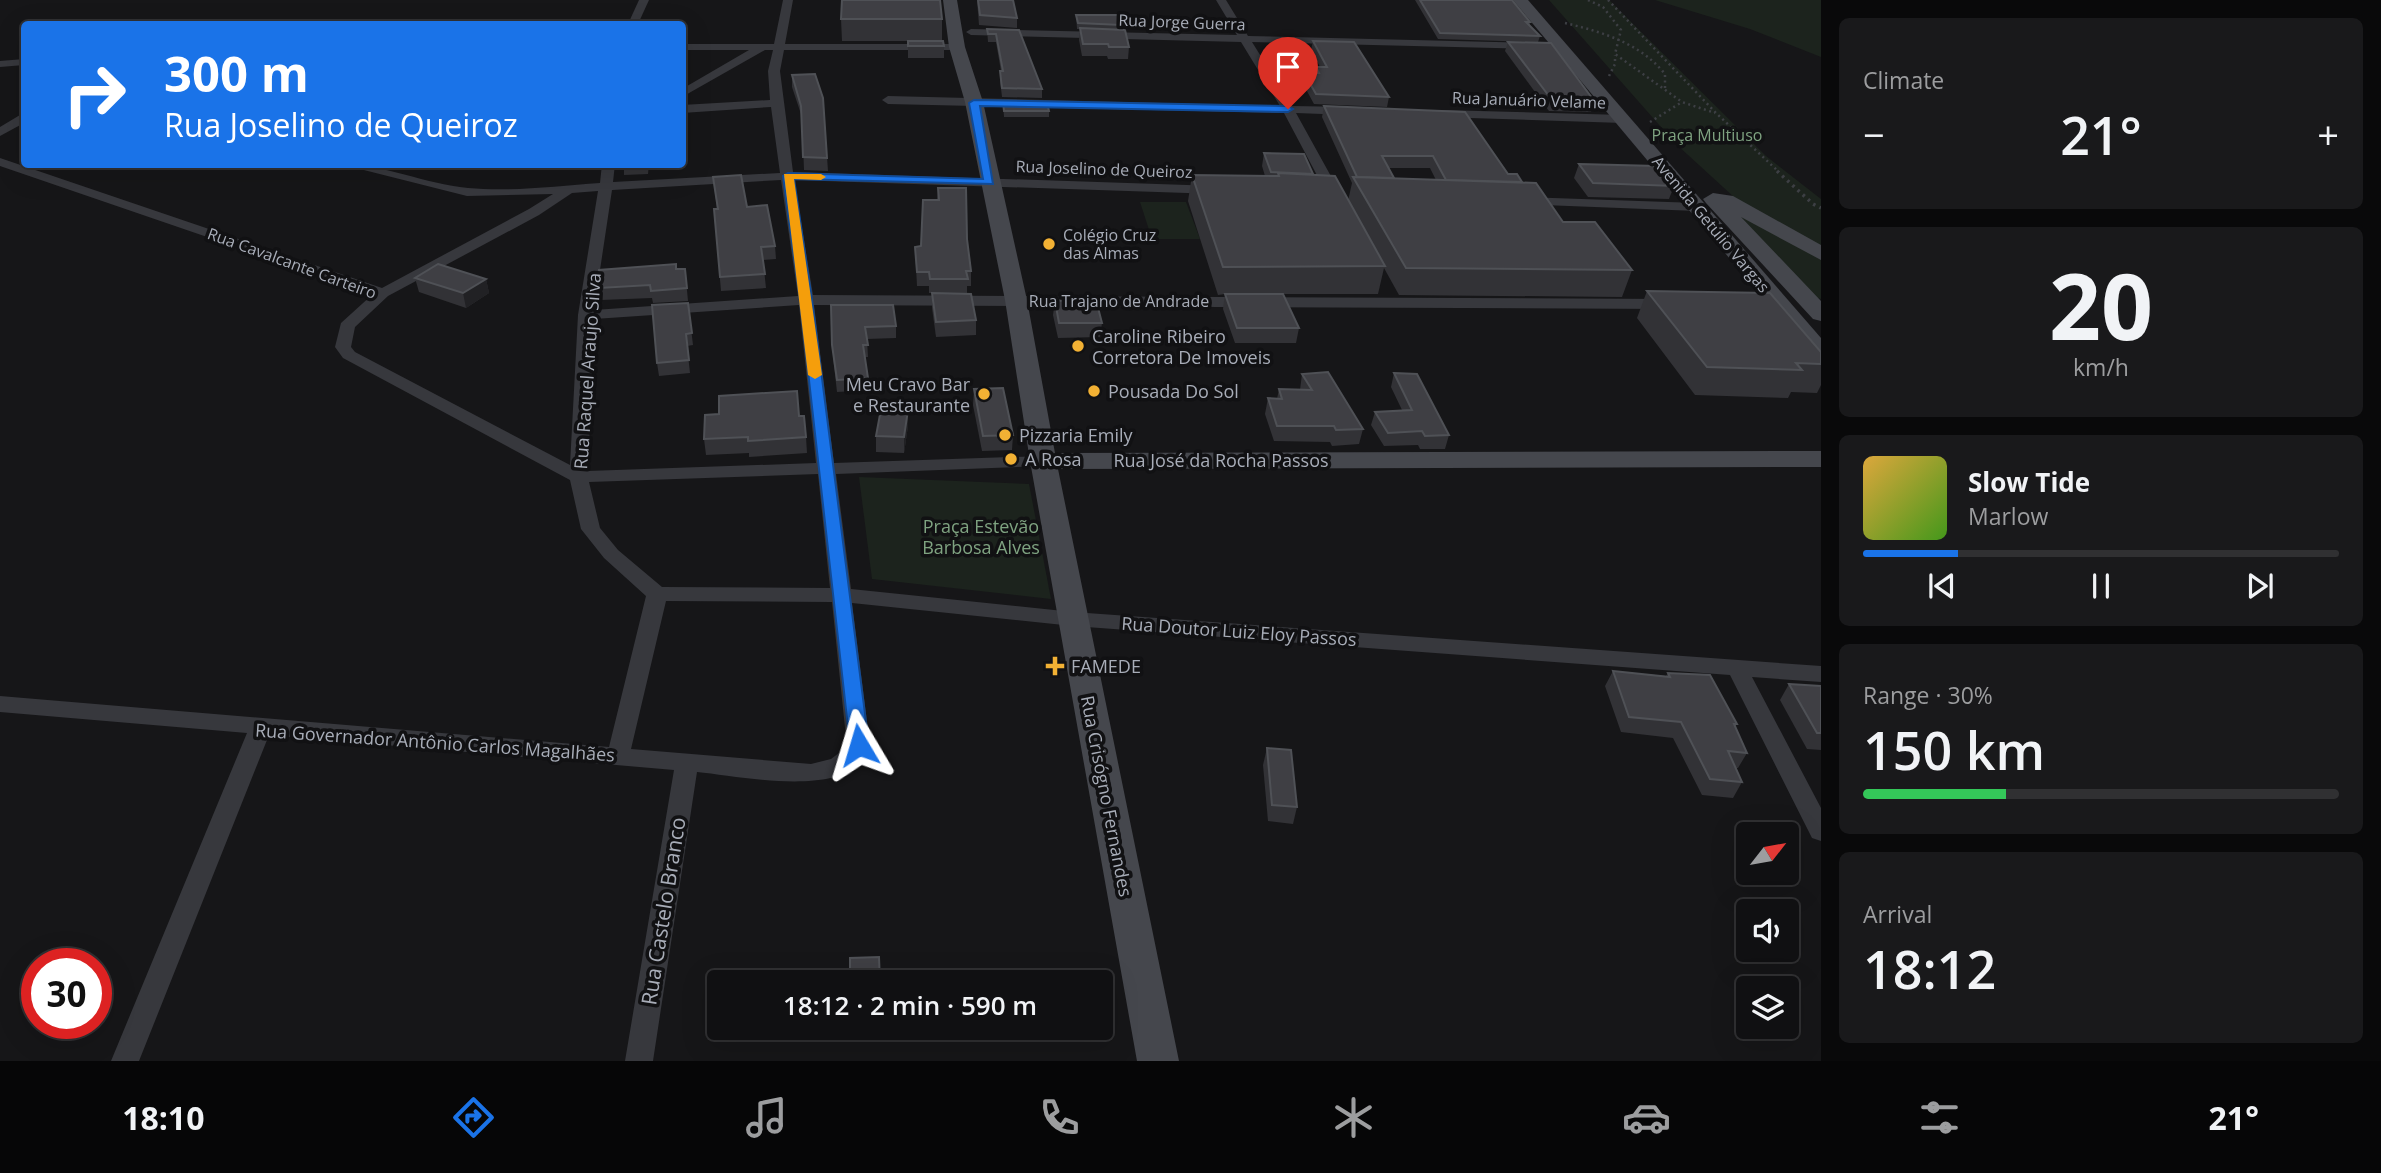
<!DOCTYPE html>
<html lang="en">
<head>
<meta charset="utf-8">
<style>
	body { margin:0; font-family:"Open Sans",sans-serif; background:#19191b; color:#f1f3f6; height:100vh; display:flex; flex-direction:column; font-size:26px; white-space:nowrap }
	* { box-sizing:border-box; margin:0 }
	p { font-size:23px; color:#9c9d9f }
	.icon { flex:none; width:38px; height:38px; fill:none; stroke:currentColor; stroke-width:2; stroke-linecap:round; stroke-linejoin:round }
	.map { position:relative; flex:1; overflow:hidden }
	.panel { display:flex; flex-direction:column; gap:18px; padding:18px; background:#09090a; width:560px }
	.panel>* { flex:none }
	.hud { position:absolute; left:21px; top:21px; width:665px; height:147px; border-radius:7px; box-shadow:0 7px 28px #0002,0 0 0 2px #303032; background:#1a73e8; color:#fff; overflow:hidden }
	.needle { width:46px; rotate:59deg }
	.tools { position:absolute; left:1736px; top:822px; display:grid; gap:14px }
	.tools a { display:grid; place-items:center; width:63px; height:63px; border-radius:7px; background:#101012; box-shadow:0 7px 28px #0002,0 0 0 2px #303032; font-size:35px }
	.speed { position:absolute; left:21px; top:948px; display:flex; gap:14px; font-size:35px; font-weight:700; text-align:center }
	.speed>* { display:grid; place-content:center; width:91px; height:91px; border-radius:50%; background:#101012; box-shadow:0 7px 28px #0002,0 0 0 2px #303032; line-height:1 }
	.speed .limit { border:10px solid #d22; background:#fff; color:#111 }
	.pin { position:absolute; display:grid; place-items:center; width:60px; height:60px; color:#fff; margin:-72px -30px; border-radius:50% 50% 50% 0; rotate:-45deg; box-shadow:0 0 7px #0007 }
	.pin .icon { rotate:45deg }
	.me { position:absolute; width:77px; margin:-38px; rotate:353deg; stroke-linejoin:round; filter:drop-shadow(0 0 5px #0008) }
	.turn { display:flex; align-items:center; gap:24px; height:147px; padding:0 28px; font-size:32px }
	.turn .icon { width:91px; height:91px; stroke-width:2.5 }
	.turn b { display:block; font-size:49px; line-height:60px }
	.big { font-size:52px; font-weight:600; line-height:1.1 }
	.panel .widget { flex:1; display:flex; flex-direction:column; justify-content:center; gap:10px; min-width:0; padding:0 24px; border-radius:10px; background:#19191b }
	.panel .dial { align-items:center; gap:0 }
	.dial b { font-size:91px; line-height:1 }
	.song { display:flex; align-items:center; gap:21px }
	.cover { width:84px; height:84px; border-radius:10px; background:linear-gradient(135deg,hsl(40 70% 55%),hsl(100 70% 35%)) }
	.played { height:7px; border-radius:4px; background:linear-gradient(90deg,#1a73e8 20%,#303032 20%) }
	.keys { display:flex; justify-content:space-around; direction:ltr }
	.heat { display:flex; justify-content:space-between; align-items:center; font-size:38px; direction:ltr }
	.charge { height:10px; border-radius:5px; background:linear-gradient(90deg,#34c759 30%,#303032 0) }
	.trip { position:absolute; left:707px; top:970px; width:406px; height:70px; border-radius:7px; background:#101012; box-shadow:0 7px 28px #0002,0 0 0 2px #303032; font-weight:600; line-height:70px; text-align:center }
	.tab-bar { display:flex; height:112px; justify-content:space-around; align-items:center; background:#060607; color:#9c9d9f }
	.tab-bar .icon { width:49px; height:49px }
	.tab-bar .active { color:#1a73e8 }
	.tab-bar b { font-size:32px; color:#f1f3f6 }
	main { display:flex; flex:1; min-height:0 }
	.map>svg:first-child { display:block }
</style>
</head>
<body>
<main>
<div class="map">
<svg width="1821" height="1061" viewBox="0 0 1821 1061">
	<rect width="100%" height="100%" fill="#161618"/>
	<!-- green -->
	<g fill="#1c231d">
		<polygon points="1549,0 1609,0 1766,156 1821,199 1821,251 1735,198 1676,144"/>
		<polygon points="1655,0 1821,0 1821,57 1750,29"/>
		<polygon points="1140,202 1186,202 1200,239 1152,239"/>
		<polygon points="1725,202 1821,259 1821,299 1817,298"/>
		<polygon points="859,477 1029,484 1051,599 872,579"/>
	</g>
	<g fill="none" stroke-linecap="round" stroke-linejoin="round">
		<!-- path-far1 -->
		<g stroke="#3d3f44" stroke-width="2.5" stroke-dasharray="2 3.5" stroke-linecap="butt">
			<polyline points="1588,0 1603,7 1621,30 1615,54 1682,102 1715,113"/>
			<polyline points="1608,0 1716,113 1779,172"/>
			<path d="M 1565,23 C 1602,32 1640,43 1665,74 L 1665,90"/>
			<polyline points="1609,76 1615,64 1615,55"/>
			<polyline points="1650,122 1682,102"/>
		</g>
		<!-- path -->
		<polyline stroke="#3d3f44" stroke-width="3.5" stroke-dasharray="2.5 4.5" stroke-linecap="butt" points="1777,171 1813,204 1821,208"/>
		<!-- street -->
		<g fill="#37383d" fill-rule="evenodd">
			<polygon points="639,0 649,0 638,24 628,24"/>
			<path d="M 783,0 L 793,0 L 785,44 L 957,44 L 962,47 L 957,50 L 784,50 L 780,71 L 793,172 L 1217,186 L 1224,190 L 1217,194 L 794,180 L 813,295 L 1669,299 L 1677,304 L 1669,309 L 814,305 L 834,463 L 1043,456 L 1052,461 L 1043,466 L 836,474 L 851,589 L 1073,612 L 1821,666 L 1821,682 L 1752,677 L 1821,808 L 1821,841 L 1812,838 L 1730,675 L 1073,626 L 852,603 L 870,745 C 867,751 864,759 859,764 C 827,795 738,776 697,772 L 653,1061 L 625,1061 L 674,770 L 269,735 L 139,1061 L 111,1061 L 247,733 L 0,712 L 0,696 L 609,747 L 646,596 L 604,558 L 581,529 L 570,480 L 343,358 L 335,347 L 341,323 L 373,294 L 0,166 L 0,158 L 382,288 L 529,209 L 553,194 L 467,196 L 340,164 C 384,164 425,184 468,188 C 511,192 557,186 600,183 L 602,164 L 615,164 L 613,182 L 780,173 L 771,107 L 682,113 L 682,105 L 770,100 L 768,71 L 773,50 L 765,50 L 682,97 L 682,89 L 749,50 L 682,50 L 682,44 L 774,44 ZM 781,180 L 798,296 L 594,310 L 612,190 ZM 598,191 L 578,315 L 570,465 L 355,352 L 351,347 L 355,327 L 388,296 L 539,215 L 572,193 ZM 799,305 L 816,463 L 588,471 L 594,319 ZM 818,474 L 830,588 L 662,587 L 618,550 L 600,528 L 589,482 ZM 666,601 L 832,602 L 847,747 L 831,759 L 811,764 L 631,749 Z"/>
			<polygon points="1216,0 1226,0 1248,36 1534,43 1539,46 1534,49 1252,42 1292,106 1349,107 1355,111 1349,115 1296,113 1343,198 1336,202 1329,198 1284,113 888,104 882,100 888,96 1280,106 1241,42 971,35 966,32 971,29 1237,35"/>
			<polygon points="24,59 24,65 0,67 0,61"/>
			<polygon points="1442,110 1623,115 1629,119 1623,123 1438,117 1436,114"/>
			<polygon points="20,115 24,115 24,123 0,136 0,127"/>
			<polygon points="1523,197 1697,203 1704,207 1697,211 1518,204 1518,198"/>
		</g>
		<!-- secondary -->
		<g fill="#45474d" fill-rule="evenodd">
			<polygon points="943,0 957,0 965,47 983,102 1027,300 1055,453 1821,451 1821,467 1058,469 1179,1061 1137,1061 1030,461 1005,300 965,102 949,47"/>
			<polygon points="1513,0 1528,0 1821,338 1821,360 1813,358"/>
			<polygon points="1713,193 1733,196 1821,245 1821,260 1741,217 1821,301 1821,321 1813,319 1706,203 1703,199"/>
		</g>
	</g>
	<!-- wall -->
	<g fill="#323236" fill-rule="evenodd">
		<polygon points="977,0 1013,0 1017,18 1017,28 979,25"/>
		<polygon points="1415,0 1512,0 1530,22 1530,26 1540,36 1538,42 1438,39"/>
		<polygon points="1076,15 1121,25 1121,30 1129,47 1128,59 1108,59 1107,56 1082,56 1079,40 1080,29 1077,29"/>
		<polygon points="841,19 942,19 942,41 944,46 944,58 908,58 908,41 842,41"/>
		<polygon points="987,29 1019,30 1042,89 1042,98 1002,97 1000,80 1001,71 996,42 988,42"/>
		<polygon points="1313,41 1389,97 1387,107 1314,104 1302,82 1304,73 1315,73 1316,67 1320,67 1311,50"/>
		<polygon points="1508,42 1595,102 1591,112 1549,111 1505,51"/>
		<polygon points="792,75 823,98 828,171 804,170 802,117 792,87"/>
		<polygon points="1003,102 1049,111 1049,117 1004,117"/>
		<path d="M 1324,106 L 1508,174 L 1522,182 L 1563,222 L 1632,270 L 1622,297 L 1399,295 L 1384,268 L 1378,294 L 1260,294 L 1299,328 L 1296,343 L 1235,343 L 1223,309 L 1225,294 L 1218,295 L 1188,201 L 1192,175 L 1265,176 L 1262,166 L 1264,153 L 1313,174 L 1313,175 L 1348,201 L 1352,183 L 1322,117 ZM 1388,168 L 1430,168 L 1436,180 L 1394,178 Z"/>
		<polygon points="624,164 649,164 648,174 624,175"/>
		<polygon points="1579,164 1674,186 1669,199 1588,197 1574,178"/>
		<polygon points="713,177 747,207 775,246 776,259 763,260 766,288 721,291 714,209 717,209"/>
		<polygon points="938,188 967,239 971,271 971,286 967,286 967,293 929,293 929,286 917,286 915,247 921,246 937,200"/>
		<polygon points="676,269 685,269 688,301 653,303 652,298 601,300 599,288"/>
		<polygon points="415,278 486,279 489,293 466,308 419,292"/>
		<polygon points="1647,291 1821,352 1821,385 1817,393 1791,392 1788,398 1695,395 1637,318"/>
		<polygon points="932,293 976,320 976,335 936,337 932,308"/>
		<polygon points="1055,301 1102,323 1100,337 1058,338 1053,315"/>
		<polygon points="688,303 693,345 687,346 690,373 659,376 657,363"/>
		<polygon points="831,305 896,326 896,338 867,339 868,357 865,357 868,378 868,390 837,392 833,357"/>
		<polygon points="1394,373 1449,435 1445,449 1420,449 1418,445 1384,446 1371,425 1375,412 1402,410 1391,387"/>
		<polygon points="1302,374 1363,429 1359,444 1332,446 1330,442 1274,441 1265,414 1268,398 1277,399 1279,389 1300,390"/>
		<polygon points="974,389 1013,435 1012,450 982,451 973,405"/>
		<polygon points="799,416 806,437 807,453 749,457 749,453 706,455 704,439"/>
		<polygon points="908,426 904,453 876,452 876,436"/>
		<polygon points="1613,671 1666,676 1668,673 1737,724 1735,727 1747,753 1738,768 1735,768 1742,782 1733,798 1702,795 1673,738 1621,732 1605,686"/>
		<polygon points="1789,684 1821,686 1821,750 1807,749 1780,700"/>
		<polygon points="1267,748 1297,807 1293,824 1268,821 1263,765"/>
		<polygon points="851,1027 881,1027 881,1039 851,1040"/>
	</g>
	<!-- shaded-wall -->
	<g fill="#212124">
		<polygon points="486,279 489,293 466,308 463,293"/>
		<polygon points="908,410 908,426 904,453 904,437"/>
	</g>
	<!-- building -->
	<g fill="#3f3f44" stroke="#4f5156" stroke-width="2">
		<polygon points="842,0 940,0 942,19 841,19"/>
		<polygon points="978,0 1013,0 1017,18 980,15"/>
		<polygon points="1420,0 1512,0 1530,22 1526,22 1540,36 1440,33"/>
		<polygon points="1076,15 1118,15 1121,25 1078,23"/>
		<polygon points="1080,28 1125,30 1129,47 1109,47 1108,44 1083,44"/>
		<polygon points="987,29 1019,30 1042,89 1002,88 1000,71 1003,71 996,34 988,34"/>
		<polygon points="908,41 943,41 944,46 908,46"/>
		<polygon points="1313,41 1354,42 1389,97 1316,94 1304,73 1319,73 1316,67 1327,67"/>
		<polygon points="1508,42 1551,43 1595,102 1552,100"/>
		<polygon points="815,74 823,98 827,158 803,157 801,106 792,75"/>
		<polygon points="1003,102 1047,103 1049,111 1004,111"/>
		<polygon points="1324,106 1465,112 1508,174 1517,174 1522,182 1446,180 1433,156 1382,156 1394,178 1357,177"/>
		<polygon points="1264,153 1304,154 1313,174 1271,172"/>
		<polygon points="624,164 648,164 648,167 623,168"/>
		<polygon points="1579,164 1657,166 1674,186 1593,183"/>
		<polygon points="1278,173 1335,176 1385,266 1223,267 1192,175 1279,176"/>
		<polygon points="741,175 747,207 767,205 775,246 761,247 765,274 720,277 714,209 718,209 713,177"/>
		<polygon points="1353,177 1536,183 1563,222 1595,222 1632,270 1406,268"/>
		<polygon points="938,188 966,188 967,239 971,271 966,271 968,279 930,279 929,272 917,272 915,247 921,246 923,200 939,200"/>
		<polygon points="438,264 486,279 463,293 415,278"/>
		<polygon points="676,264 676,269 685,269 687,288 651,291 650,285 599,288 599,270"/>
		<polygon points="1647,291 1770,293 1821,352 1821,364 1796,363 1802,370 1707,367"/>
		<polygon points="932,293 971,294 976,320 936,322"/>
		<polygon points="1225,294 1283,294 1299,328 1237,328"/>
		<polygon points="1096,300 1102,323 1059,323 1055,301"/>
		<polygon points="688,303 692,333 686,334 689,360 657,363 652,305"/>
		<polygon points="831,305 893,305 896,326 865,327 868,345 863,345 868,378 837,380 832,345"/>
		<polygon points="1328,372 1363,429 1336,430 1334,426 1277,426 1268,398 1282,399 1279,389 1312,390 1302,374"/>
		<polygon points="1394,373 1417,374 1449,435 1425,436 1422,431 1388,433 1375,412 1412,410"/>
		<polygon points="1003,388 1013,435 983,436 974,389"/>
		<polygon points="797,391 799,416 804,416 806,437 748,441 748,437 704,439 705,415 719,414 719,396"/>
		<polygon points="881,409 908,410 904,437 876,436"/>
		<polygon points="1613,671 1670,677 1668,673 1710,675 1737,724 1734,724 1747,753 1728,751 1742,782 1710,779 1681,722 1629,717"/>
		<polygon points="1789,684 1821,686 1821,733 1817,733"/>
		<polygon points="1267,748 1291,750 1297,807 1272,805"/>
		<polygon points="879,957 880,982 850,982 850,958"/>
	</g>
	<!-- route -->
	<polygon fill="#1a73e8" stroke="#114b97" stroke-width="2" points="974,100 1288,106 1293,109 1288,112 980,106 993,184 794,179 812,300 869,745 866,750 853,750 850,745 800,300 783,176 788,173 983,179 969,103"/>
	<!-- slow -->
	<polygon fill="#f59e0b" points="784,174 821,174 826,177 821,180 794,179 822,375 815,379 808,375"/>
	<!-- markers -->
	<g fill="#f2b134" stroke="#111113" stroke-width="2.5">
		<circle cx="1049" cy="244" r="7"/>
		<circle cx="1078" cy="346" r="7"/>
		<circle cx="1094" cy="391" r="7"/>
		<circle cx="984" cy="394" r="7"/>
		<circle cx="1005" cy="435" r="7"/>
		<circle cx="1011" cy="459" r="7"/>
		<path d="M1051.5 655.5h7v7h7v7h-7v7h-7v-7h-7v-7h7z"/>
	</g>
	<g text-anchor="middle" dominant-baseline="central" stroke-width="7" stroke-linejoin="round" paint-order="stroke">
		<!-- far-street labels -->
		<g font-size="16" fill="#a8adb8" stroke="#111113">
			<text transform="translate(1182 22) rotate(2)">Rua Jorge Guerra</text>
			<text transform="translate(1529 100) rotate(2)">Rua Januário Velame</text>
			<text transform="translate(1104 169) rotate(2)">Rua Joselino de Queiroz</text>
			<text transform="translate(1711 224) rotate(50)">Avenida Getúlio Vargas</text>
			<text transform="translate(292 263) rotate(20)">Rua Cavalcante Carteiro</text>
			<text x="1119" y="301">Rua Trajano de Andrade</text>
		</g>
		<!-- far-park labels -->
		<g font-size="16" fill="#7fa381" stroke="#111113">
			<text x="1707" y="135">Praça Multiuso</text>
		</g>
		<!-- far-poi labels -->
		<g font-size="16" fill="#a8adb8" stroke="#111113" text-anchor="start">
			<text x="1063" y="235">Colégio Cruz<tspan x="1063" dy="18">das Almas</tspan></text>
		</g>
		<!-- poi labels -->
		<g font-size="18" fill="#a8adb8" stroke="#111113" text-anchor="start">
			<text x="1092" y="336">Caroline Ribeiro<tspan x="1092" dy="21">Corretora De Imoveis</tspan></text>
			<text x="970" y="384" text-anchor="end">Meu Cravo Bar<tspan x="970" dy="21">e Restaurante</tspan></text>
			<text x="1108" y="391">Pousada Do Sol</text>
			<text x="1019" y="435">Pizzaria Emily</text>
			<text x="1025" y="459">A Rosa</text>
			<text x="1071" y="666">FAMEDE</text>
		</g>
		<!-- street labels -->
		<g font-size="18" fill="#a8adb8" stroke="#111113">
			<text transform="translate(587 371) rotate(-86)">Rua Raquel Araujo Silva</text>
			<text x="1221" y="460">Rua José da Rocha Passos</text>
			<text transform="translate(1239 631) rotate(4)">Rua Doutor Luiz Eloy Passos</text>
			<text transform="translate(435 742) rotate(4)">Rua Governador Antônio Carlos Magalhães</text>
			<text transform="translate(1107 796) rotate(79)">Rua Crisógno Fernandes</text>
		</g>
		<!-- park labels -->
		<g font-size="18" fill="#7fa381" stroke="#111113">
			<text x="981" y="526">Praça Estevão<tspan x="981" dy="21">Barbosa Alves</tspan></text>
		</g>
		<!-- near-street labels -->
		<g font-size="21" fill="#a8adb8" stroke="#111113">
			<text transform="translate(663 911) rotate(-81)">Rua Castelo Branco</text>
		</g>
	</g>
</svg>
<div class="tools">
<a><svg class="needle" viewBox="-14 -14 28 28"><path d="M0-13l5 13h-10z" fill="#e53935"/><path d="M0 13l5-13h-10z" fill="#9c9d9f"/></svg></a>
<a><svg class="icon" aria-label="sound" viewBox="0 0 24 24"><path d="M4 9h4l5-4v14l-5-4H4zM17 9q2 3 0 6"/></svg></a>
<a><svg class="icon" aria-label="layers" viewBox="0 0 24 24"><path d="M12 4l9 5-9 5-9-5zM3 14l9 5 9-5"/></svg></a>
</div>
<div class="speed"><div class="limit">30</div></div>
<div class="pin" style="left:1288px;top:109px;background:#d93025"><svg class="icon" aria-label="arrive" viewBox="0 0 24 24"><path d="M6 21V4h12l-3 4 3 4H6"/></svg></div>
<svg class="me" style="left:859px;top:745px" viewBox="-20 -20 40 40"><path d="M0-17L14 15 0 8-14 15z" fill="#1a73e8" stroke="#fff" stroke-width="4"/></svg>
<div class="trip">18:12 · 2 min · 590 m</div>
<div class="hud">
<div class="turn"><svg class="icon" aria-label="right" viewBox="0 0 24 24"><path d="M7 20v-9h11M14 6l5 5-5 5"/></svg><div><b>300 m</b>Rua Joselino de Queiroz</div></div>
</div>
</div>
<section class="panel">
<div class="widget"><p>Climate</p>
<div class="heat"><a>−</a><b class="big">21°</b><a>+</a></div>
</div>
<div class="widget dial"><b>20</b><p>km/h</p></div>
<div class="widget">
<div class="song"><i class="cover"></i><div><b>Slow Tide</b><p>Marlow</p></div></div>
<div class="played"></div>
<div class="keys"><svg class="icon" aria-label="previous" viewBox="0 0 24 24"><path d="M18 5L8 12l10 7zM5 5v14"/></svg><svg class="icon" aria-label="pause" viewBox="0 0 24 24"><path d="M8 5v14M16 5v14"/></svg><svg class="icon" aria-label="next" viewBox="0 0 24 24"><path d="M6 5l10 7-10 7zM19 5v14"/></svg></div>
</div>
<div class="widget"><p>Range · 30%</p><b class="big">150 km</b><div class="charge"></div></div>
<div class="widget"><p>Arrival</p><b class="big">18:12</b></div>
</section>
</main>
<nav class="tab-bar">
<b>18:10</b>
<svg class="icon active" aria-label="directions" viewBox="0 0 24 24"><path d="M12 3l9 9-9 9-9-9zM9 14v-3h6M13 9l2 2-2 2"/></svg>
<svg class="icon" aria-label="music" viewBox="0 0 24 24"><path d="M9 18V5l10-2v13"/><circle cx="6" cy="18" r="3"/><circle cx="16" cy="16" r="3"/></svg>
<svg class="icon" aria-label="phone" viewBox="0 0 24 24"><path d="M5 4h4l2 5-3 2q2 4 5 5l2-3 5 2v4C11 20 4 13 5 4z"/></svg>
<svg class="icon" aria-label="climate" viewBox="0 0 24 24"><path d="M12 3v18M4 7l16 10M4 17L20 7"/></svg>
<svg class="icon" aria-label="car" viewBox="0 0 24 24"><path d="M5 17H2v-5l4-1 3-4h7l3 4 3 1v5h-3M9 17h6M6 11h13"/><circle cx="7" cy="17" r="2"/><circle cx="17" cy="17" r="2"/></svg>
<svg class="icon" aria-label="filters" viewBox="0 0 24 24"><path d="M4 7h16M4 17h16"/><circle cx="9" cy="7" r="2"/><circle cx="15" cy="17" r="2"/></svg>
<b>21°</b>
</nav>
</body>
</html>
